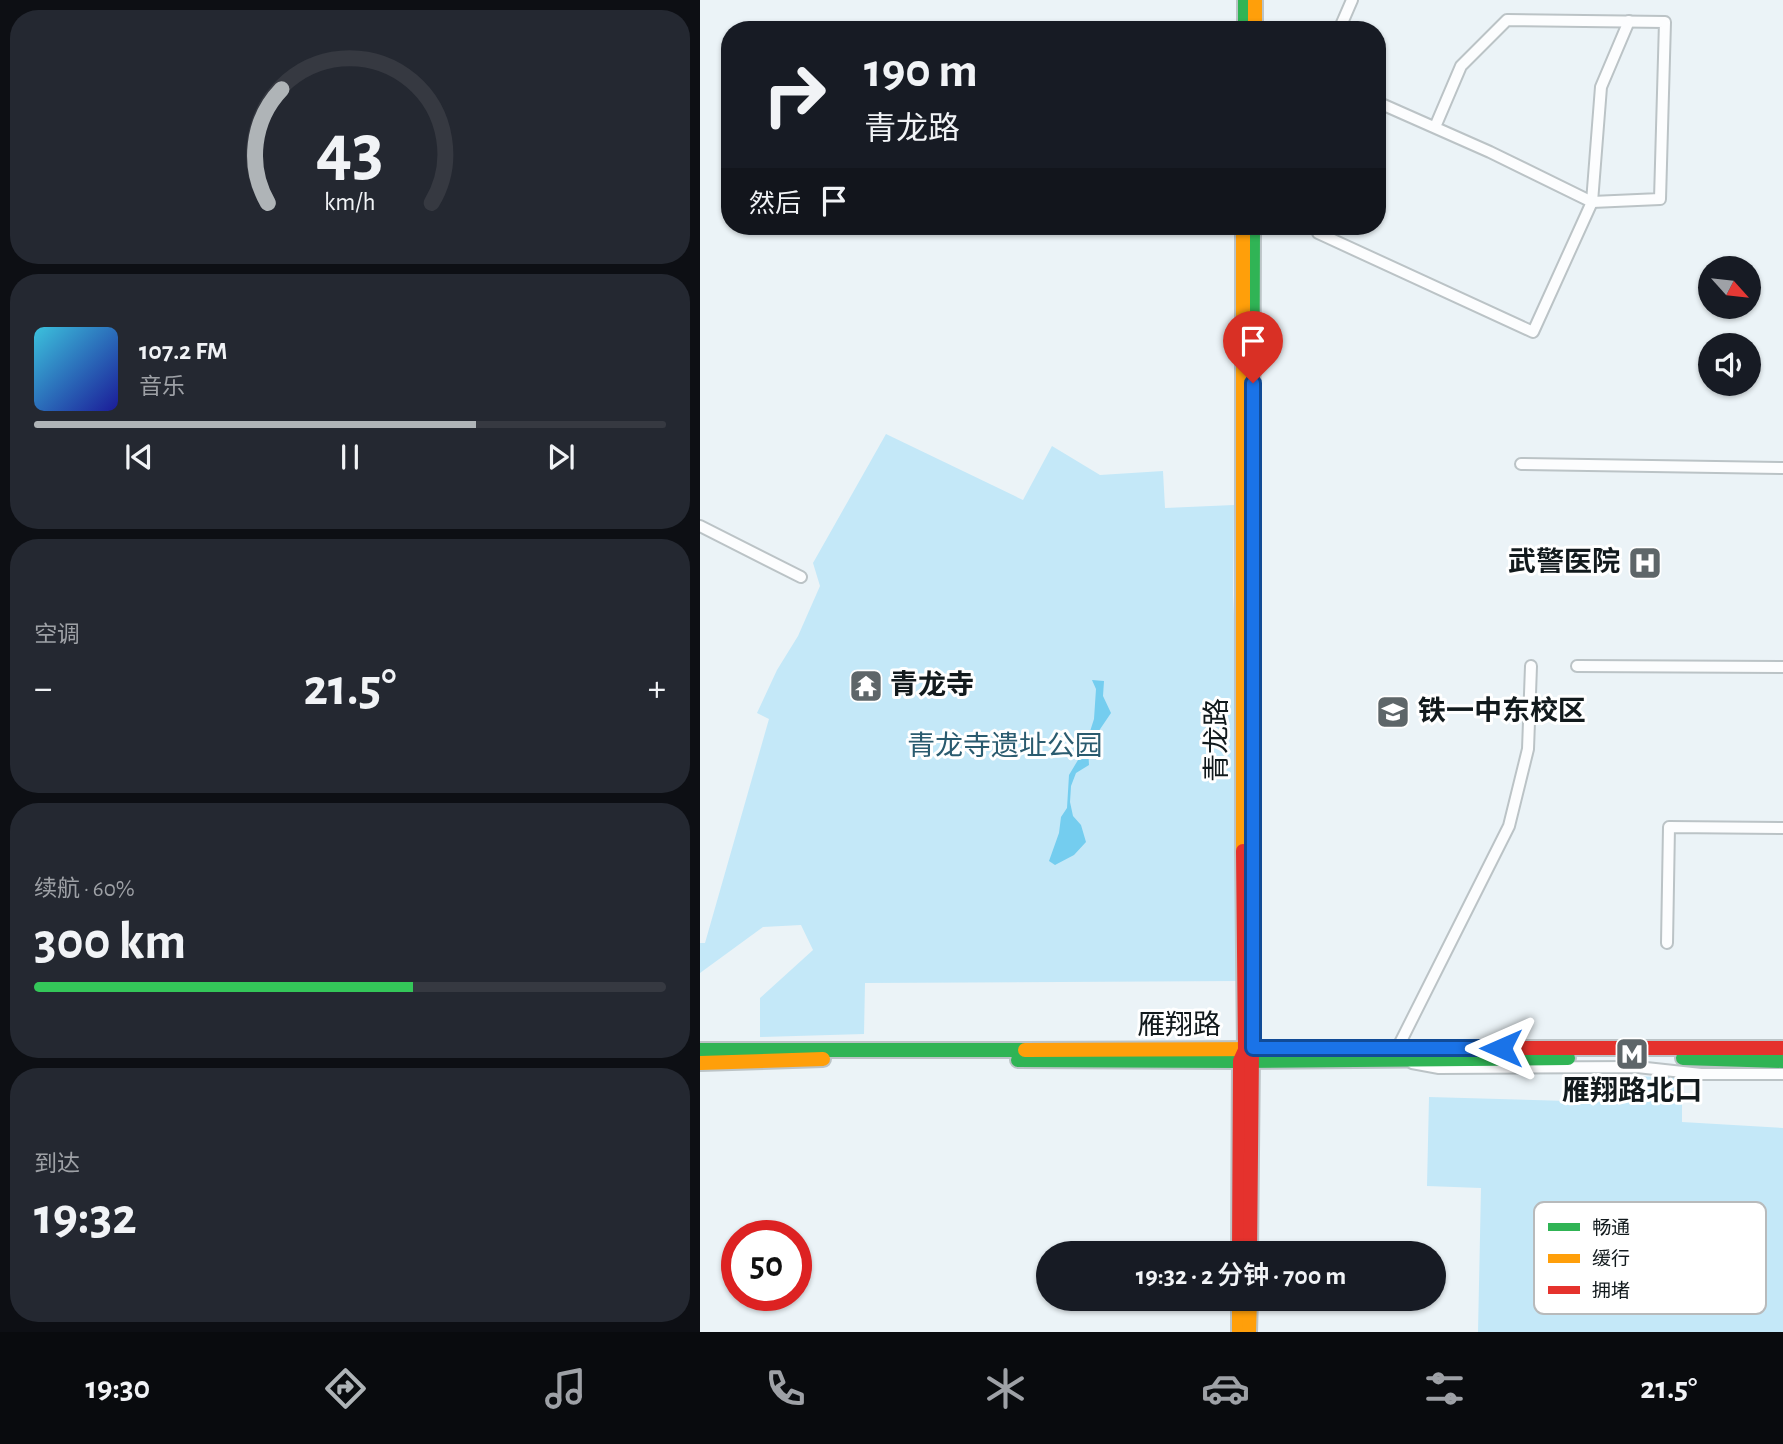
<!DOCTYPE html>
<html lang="zh">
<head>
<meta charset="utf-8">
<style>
	body { margin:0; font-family:"Alegreya Sans","Noto Sans SC",sans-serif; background:#242831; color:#f1f3f6; height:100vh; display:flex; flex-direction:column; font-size:26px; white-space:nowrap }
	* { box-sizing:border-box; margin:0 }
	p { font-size:23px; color:#9ea1a6 }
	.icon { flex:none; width:38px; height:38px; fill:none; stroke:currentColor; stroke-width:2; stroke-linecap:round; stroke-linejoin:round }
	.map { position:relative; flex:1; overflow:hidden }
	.panel { display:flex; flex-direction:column; gap:10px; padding:10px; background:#0d0f14; width:700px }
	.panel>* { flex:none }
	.guide { position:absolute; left:21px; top:21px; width:665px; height:214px; border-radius:28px; box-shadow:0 2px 5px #0004; background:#171b24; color:#f1f3f6; overflow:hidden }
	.needle { width:46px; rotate:117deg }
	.controls { position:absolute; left:998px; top:256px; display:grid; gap:14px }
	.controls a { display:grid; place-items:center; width:63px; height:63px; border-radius:50%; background:#171b24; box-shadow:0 2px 5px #0004; font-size:35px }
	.speed { position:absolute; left:21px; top:1220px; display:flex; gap:14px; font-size:35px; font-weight:700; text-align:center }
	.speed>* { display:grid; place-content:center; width:91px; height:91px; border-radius:50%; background:#171b24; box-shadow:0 2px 5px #0004; line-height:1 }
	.speed .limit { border:10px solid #d22; background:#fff; color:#111 }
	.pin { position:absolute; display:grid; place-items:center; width:60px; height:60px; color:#fff; margin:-72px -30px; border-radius:50% 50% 50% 0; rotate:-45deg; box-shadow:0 0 7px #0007 }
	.pin .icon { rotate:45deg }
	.me { position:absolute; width:77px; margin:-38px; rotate:270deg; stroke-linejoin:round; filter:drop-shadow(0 0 5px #0008) }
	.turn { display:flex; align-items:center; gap:24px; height:147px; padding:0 28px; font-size:32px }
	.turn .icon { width:91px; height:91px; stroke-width:2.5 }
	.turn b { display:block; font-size:49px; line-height:60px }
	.then { display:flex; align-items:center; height:66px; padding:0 28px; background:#0003; gap:14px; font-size:26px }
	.big { font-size:52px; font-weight:600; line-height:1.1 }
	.panel .widget { flex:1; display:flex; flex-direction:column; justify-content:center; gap:10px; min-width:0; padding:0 24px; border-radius:28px; background:#242831 }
	.panel .dial { align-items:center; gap:0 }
	.dial svg { height:182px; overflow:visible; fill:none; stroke:#363941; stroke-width:7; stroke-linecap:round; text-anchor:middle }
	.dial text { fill:#f1f3f6; stroke:none }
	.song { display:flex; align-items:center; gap:21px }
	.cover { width:84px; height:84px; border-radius:10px; background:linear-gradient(135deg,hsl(190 70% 55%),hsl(240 70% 35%)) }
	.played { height:7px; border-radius:4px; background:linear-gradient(90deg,#afb4b7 70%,#363941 70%) }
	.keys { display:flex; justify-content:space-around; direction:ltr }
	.heat { display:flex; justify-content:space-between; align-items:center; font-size:38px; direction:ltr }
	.charge { height:10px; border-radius:5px; background:linear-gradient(90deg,#34c759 60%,#363941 0) }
	.trip { position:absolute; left:336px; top:1241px; width:410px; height:70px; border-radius:35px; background:#171b24; box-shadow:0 2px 5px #0004; font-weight:600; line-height:70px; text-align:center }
	.dock { display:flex; height:112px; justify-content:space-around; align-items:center; background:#090b0e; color:#9ea1a6 }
	.dock .icon { width:49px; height:49px }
	.dock .current { color:#afb4b7 }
	.dock b { font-size:32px; color:#f1f3f6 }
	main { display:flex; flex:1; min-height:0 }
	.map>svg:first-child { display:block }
</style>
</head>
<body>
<main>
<section class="panel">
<div class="widget dial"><svg viewBox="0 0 100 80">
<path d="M14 69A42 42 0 1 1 86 69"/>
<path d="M14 69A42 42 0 0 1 20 19" stroke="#afb4b7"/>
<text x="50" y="56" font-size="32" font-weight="700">43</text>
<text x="50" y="72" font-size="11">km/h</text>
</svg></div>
<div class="widget">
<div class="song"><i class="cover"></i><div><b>107.2 FM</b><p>音乐</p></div></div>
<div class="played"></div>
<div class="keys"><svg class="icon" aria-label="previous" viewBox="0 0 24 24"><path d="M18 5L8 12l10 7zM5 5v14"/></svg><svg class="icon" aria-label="pause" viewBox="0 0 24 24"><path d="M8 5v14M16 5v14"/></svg><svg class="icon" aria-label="next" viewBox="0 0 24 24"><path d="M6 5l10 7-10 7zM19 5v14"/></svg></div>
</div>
<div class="widget"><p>空调</p>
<div class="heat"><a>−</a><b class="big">21.5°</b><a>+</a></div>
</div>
<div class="widget"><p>续航 · 60%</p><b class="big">300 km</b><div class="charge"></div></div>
<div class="widget"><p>到达</p><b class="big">19:32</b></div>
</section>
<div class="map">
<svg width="1083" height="1332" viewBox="0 0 1083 1332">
	<rect width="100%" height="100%" fill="#ebf3f7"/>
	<!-- green -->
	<g fill="#c4e8f8">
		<polygon points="186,434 323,500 352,446 400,475 463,471 465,508 534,505 533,595 541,759 538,981 165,983 164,1034 60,1037 60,998 113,950 101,925 63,927 0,973 0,943 5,943 69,719 57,713 77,670 98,636 120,586 113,563"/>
		<polygon points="910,1076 982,1077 982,1122 1083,1128 1083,1332 778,1332 781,1188 727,1186 729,1097 903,1102"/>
	</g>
	<!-- water -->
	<polygon fill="#74cdef" points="392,680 404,681 403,696 411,713 388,747 389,765 376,773 371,786 370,802 373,816 381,825 386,842 374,855 355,865 349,861 359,833 361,817 367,808 369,775 384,750 394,719 396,689"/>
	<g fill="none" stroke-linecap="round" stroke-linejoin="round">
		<defs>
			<g id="street">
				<polyline points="639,30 652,0"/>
				<polyline points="677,102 790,152 892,202 960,199 965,22 807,20 761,66 735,127"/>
				<polyline points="621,226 618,233 833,332 892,202 901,87 929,21"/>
				<polyline points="821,464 1083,468"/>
				<polyline points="0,526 101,577"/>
				<polyline points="877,666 1083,667"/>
				<polyline points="967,943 969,827 1083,828"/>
				<polyline points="697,1049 809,826 828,749 831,666"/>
				<polyline points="712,1063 739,1068 937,1067 1001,1074 1083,1074"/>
			</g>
			<g id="fast">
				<polyline points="545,0 545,30"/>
				<polyline points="552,497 553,226"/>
				<polyline points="0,1050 325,1050"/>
				<polyline points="983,1058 1083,1061"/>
				<polyline points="318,1060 540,1061 868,1058"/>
			</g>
			<g id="slow">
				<polyline points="555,0 555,30"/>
				<polyline points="543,226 543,851"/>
				<polyline points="325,1050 788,1048"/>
				<polyline points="0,1063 123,1059"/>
				<polyline points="539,1298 539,1332"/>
				<polyline points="549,1332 550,1298"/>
			</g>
			<g id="jam">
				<polyline points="552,584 552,781"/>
				<polyline points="788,1048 1083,1048"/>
				<polyline points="539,1253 540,1061 545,1050 543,851"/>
				<polyline points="550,1253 552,1053"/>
			</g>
		</defs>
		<!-- street casing -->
		<use href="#street" stroke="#bbc3c6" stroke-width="14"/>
		<!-- fast casing -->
		<use href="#fast" stroke="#bbc3c6" stroke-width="18"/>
		<!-- slow casing -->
		<use href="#slow" stroke="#bbc3c6" stroke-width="18"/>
		<!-- jam casing -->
		<use href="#jam" stroke="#bbc3c6" stroke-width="18"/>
		<!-- street -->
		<use href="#street" stroke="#fcfdfe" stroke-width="10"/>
		<!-- fast -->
		<use href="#fast" stroke="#30b455" stroke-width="14"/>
		<!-- slow -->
		<use href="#slow" stroke="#ff9f0a" stroke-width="14"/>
		<!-- jam -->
		<use href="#jam" stroke="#e5322d" stroke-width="14"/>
	</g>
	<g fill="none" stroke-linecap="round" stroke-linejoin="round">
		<defs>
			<polyline id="route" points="553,383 553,1048 801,1048"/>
		</defs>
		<!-- route casing -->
		<use href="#route" stroke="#114b97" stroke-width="18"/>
		<!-- route -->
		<use href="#route" stroke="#1a73e8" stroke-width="12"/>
	</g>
	<!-- icons -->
	<defs>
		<symbol id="hospital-square" viewBox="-11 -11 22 22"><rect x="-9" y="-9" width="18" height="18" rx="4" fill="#5e6669" stroke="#fff"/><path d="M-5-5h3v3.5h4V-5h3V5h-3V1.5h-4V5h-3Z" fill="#fff"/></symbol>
		<symbol id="temple-square" viewBox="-11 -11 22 22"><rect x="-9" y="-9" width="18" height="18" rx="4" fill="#5e6669" stroke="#fff"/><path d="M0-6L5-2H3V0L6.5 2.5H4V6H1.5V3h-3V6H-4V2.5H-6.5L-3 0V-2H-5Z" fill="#fff"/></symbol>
		<symbol id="school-square" viewBox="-11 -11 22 22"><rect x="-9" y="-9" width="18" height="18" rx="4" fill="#5e6669" stroke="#fff"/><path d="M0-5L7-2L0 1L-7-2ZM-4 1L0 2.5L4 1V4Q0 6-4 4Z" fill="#fff"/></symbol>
		<symbol id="metro-square" viewBox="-11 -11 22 22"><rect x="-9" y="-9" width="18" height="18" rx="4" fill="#5e6669" stroke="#fff"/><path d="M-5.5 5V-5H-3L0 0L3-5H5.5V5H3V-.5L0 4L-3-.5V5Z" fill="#fff"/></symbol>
	</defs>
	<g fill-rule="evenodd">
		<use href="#hospital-square" x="926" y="544" width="38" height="38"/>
		<use href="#temple-square" x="147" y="667" width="38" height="38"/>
		<use href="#school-square" x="674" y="693" width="38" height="38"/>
		<use href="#metro-square" x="913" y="1035" width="38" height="38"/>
	</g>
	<g text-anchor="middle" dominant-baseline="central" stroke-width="6" stroke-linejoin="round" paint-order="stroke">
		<!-- poi labels -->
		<g font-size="28" font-weight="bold" fill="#121a1d" stroke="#fff" text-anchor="start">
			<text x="920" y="563" text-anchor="end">武警医院</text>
			<text x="190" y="686">青龙寺</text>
			<text x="718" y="712">铁一中东校区</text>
			<text x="932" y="1092" text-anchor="middle">雁翔路北口</text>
		</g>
		<!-- street labels -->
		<g font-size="28" fill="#121a1d" stroke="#fff">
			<text transform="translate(518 740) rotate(-90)">青龙路</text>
			<text x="479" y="1026">雁翔路</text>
		</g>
		<!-- park labels -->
		<g font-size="28" fill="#2a5b6f" stroke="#fff">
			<text x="305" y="747">青龙寺遗址公园</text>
		</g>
	</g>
	<!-- legend -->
	<rect x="834" y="1202" width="232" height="112" rx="10" fill="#fff" stroke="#b8babb" stroke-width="2"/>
	<rect x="848" y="1223" width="32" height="8" fill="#30b455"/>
	<rect x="848" y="1254" width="32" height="9" fill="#ff9f0a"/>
	<rect x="848" y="1286" width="32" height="8" fill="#e5322d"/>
	<g font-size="19" fill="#121a1d">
		<text x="892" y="1234">畅通</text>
		<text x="892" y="1265">缓行</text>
		<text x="892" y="1297">拥堵</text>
	</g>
</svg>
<div class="controls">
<a><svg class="needle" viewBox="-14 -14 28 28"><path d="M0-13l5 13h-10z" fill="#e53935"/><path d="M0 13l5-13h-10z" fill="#9ea1a6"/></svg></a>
<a><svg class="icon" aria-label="sound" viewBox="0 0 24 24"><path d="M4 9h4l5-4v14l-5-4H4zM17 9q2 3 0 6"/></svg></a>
</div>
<div class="speed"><div class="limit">50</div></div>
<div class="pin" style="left:553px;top:383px;background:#d93025"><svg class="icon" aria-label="arrive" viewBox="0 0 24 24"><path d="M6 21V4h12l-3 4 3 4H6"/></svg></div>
<svg class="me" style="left:801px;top:1048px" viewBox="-20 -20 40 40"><path d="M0-17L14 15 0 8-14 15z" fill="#1a73e8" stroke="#fff" stroke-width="4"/></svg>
<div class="trip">19:32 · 2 分钟 · 700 m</div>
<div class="guide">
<div class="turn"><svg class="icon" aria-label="right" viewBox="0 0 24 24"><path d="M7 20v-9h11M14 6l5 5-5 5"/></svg><div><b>190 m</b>青龙路</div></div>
<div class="then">然后<svg class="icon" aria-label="arrive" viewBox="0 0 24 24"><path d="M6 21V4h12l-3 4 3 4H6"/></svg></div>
</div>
</div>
</main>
<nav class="dock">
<b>19:30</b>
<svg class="icon current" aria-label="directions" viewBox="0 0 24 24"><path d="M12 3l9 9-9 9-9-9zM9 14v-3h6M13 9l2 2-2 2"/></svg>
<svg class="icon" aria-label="music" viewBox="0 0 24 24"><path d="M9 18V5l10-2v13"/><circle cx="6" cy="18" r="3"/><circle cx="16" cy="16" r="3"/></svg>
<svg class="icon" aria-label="phone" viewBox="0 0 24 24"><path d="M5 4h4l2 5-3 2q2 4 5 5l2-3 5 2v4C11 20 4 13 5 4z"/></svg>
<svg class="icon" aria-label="climate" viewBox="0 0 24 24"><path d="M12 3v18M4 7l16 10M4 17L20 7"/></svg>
<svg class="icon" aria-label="car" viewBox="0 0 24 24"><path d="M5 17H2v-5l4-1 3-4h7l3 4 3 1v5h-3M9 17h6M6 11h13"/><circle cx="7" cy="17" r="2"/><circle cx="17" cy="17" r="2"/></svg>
<svg class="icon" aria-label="filters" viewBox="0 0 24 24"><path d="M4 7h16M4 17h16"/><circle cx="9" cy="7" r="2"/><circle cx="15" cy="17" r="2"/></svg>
<b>21.5°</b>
</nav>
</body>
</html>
